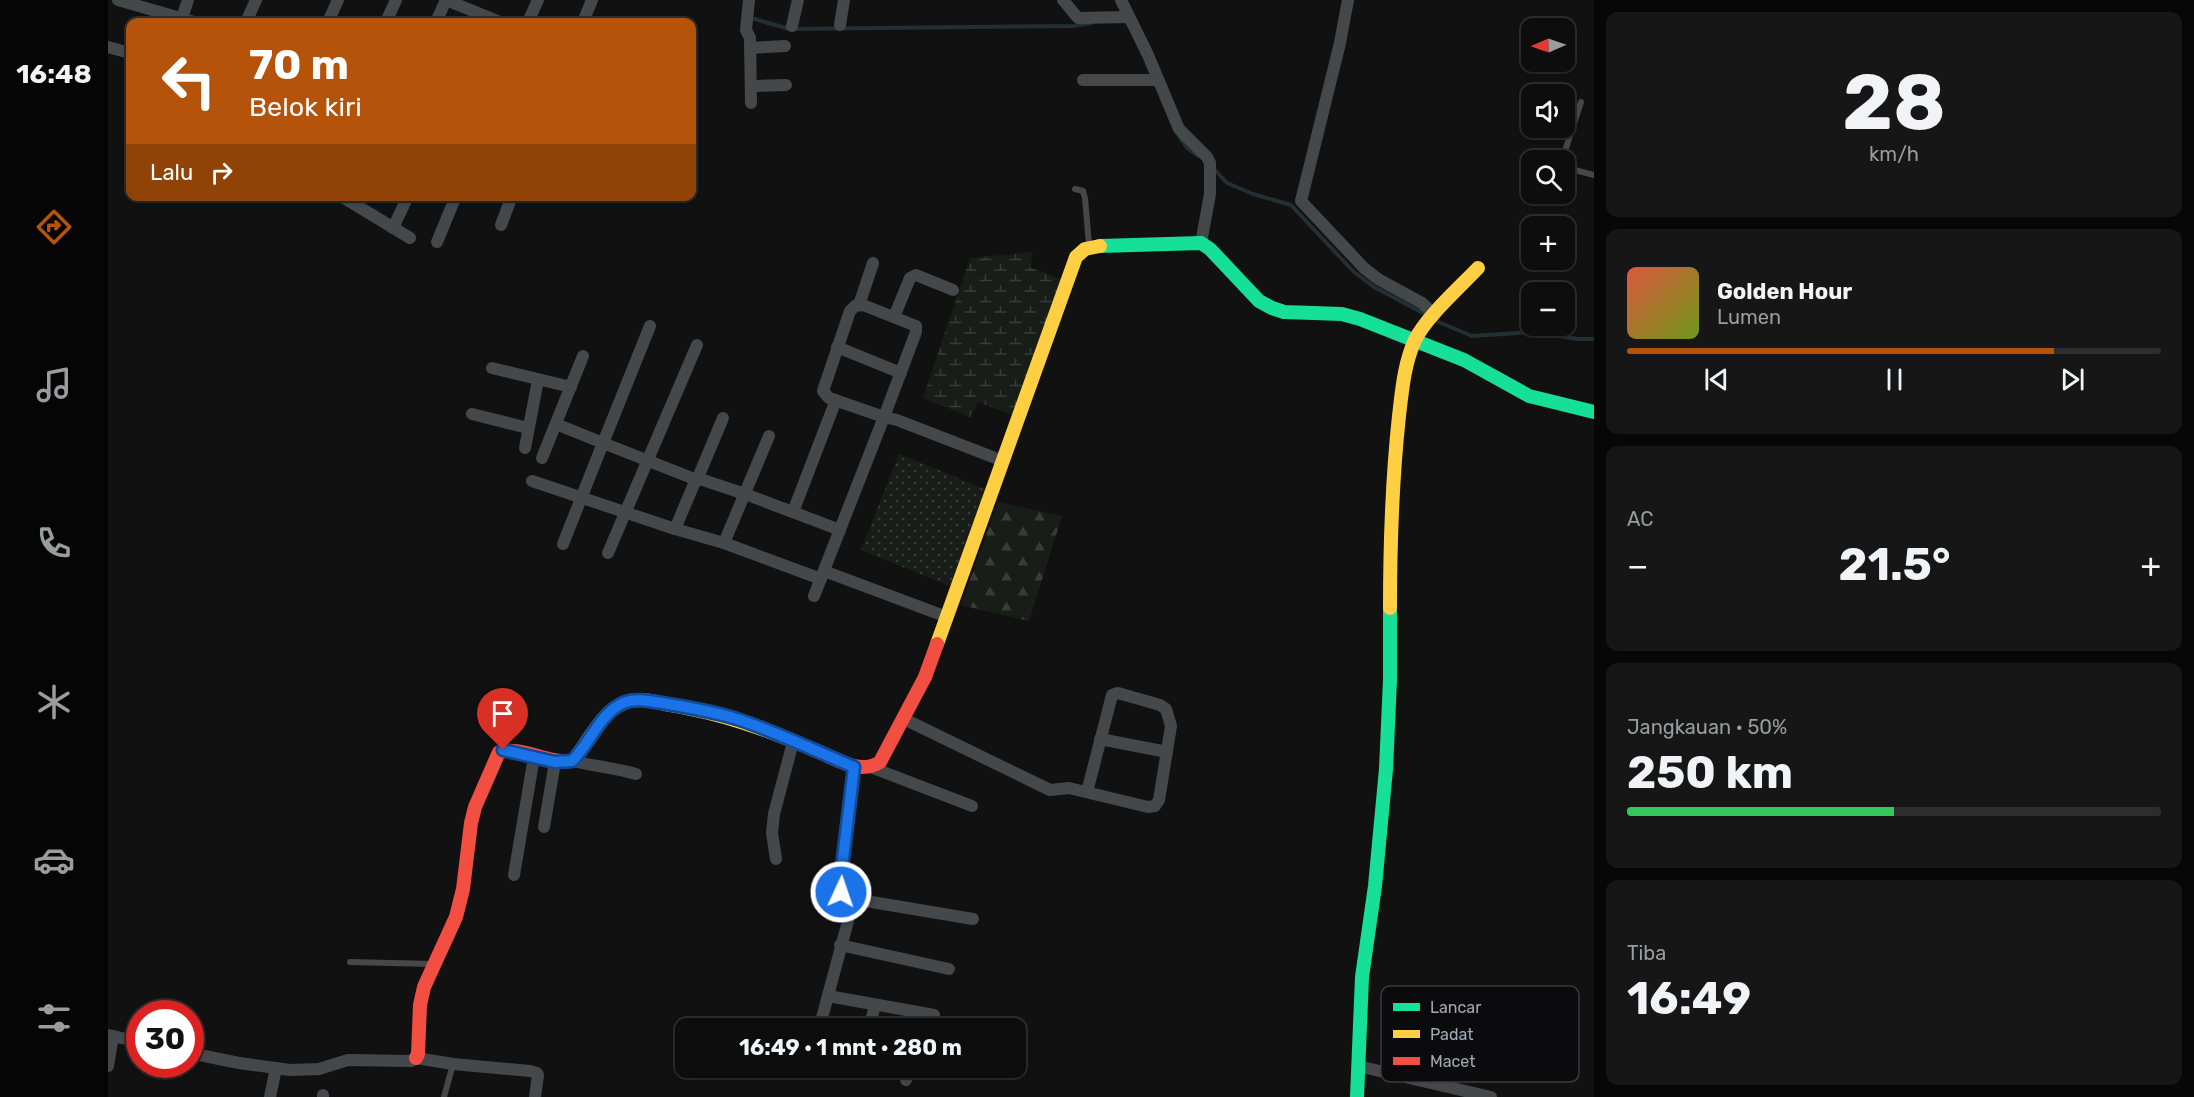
<!DOCTYPE html>
<html lang="id">
<head>
<meta charset="utf-8">
<style>
	body { margin:0; font-family:Rubik,sans-serif; background:#161616; color:#f1f3f6; height:100vh; display:flex; flex-direction:column; font-size:22px; white-space:nowrap }
	* { box-sizing:border-box; margin:0 }
	p { font-size:20px; color:#9a9c9d }
	.icon { flex:none; width:33px; height:33px; fill:none; stroke:currentColor; stroke-width:2; stroke-linecap:round; stroke-linejoin:round }
	.map { position:relative; flex:1; overflow:hidden }
	.details { display:flex; flex-direction:column; gap:12px; padding:12px; background:#070707; width:600px }
	.details>* { flex:none }
	.top-card { position:absolute; left:18px; top:18px; width:570px; height:183px; border-radius:12px; box-shadow:0 2px 4px #0004,0 0 0 2px #2d2d2e; background:#b45309; color:#fff; overflow:hidden }
	.needle { width:39px; rotate:268deg }
	.fabs { position:absolute; left:1413px; top:18px; display:grid; gap:12px }
	.fabs a { display:grid; place-items:center; width:54px; height:54px; border-radius:12px; background:#0d0d0d; box-shadow:0 2px 4px #0004,0 0 0 2px #2d2d2e; font-size:30px }
	.speed { position:absolute; left:18px; top:1000px; display:flex; gap:12px; font-size:30px; font-weight:700; text-align:center }
	.speed>* { display:grid; place-content:center; width:78px; height:78px; border-radius:50%; background:#0d0d0d; box-shadow:0 2px 4px #0004,0 0 0 2px #2d2d2e; line-height:1 }
	.speed .limit { border:9px solid #d22; background:#fff; color:#111 }
	.pin { position:absolute; display:grid; place-items:center; width:51px; height:51px; color:#fff; margin:-62px -26px; border-radius:50% 50% 50% 0; rotate:-45deg; box-shadow:0 0 6px #0007 }
	.pin .icon { rotate:45deg }
	.me { position:absolute; width:66px; margin:-33px; rotate:3deg; stroke-linejoin:round; filter:drop-shadow(0 0 4px #0008) }
	.turn { display:flex; align-items:center; gap:21px; height:126px; padding:0 24px; font-size:27px }
	.turn .icon { width:78px; height:78px; stroke-width:2.5 }
	.turn b { display:block; font-size:42px; line-height:51px }
	.then { display:flex; align-items:center; height:57px; padding:0 24px; background:#0003; gap:12px; font-size:22px }
	.big { font-size:45px; font-weight:700; line-height:1.1 }
	.details .widget { flex:1; display:flex; flex-direction:column; justify-content:center; gap:9px; min-width:0; padding:0 21px; border-radius:12px; background:#161616 }
	.details .dial { align-items:center; gap:0 }
	.dial b { font-size:78px; line-height:1 }
	.song { display:flex; align-items:center; gap:18px }
	.cover { width:72px; height:72px; border-radius:9px; background:linear-gradient(135deg,hsl(10 70% 55%),hsl(80 70% 35%)) }
	.played { height:6px; border-radius:3px; background:linear-gradient(90deg,#b45309 80%,#2d2d2e 80%) }
	.keys { display:flex; justify-content:space-around; direction:ltr }
	.heat { display:flex; justify-content:space-between; align-items:center; font-size:33px; direction:ltr }
	.charge { height:9px; border-radius:4px; background:linear-gradient(90deg,#34c759 50%,#2d2d2e 0) }
	.trip { position:absolute; left:567px; top:1018px; width:351px; height:60px; border-radius:12px; background:#0d0d0d; box-shadow:0 2px 4px #0004,0 0 0 2px #2d2d2e; font-weight:700; line-height:60px; text-align:center }
	main { display:flex; flex:1; min-height:0 }
	.tabs { display:flex; flex-direction:column; width:108px; justify-content:space-around; align-items:center; background:#050505; color:#9a9c9d }
	.tabs .icon { width:42px; height:42px }
	.tabs .selected { color:#b45309 }
	.tabs b { font-size:27px; color:#f1f3f6 }
	.map>svg:first-child { display:block }
</style>
</head>
<body>
<main>
<nav class="tabs">
<b>16:48</b>
<svg class="icon selected" aria-label="directions" viewBox="0 0 24 24"><path d="M12 3l9 9-9 9-9-9zM9 14v-3h6M13 9l2 2-2 2"/></svg>
<svg class="icon" aria-label="music" viewBox="0 0 24 24"><path d="M9 18V5l10-2v13"/><circle cx="6" cy="18" r="3"/><circle cx="16" cy="16" r="3"/></svg>
<svg class="icon" aria-label="phone" viewBox="0 0 24 24"><path d="M5 4h4l2 5-3 2q2 4 5 5l2-3 5 2v4C11 20 4 13 5 4z"/></svg>
<svg class="icon" aria-label="climate" viewBox="0 0 24 24"><path d="M12 3v18M4 7l16 10M4 17L20 7"/></svg>
<svg class="icon" aria-label="car" viewBox="0 0 24 24"><path d="M5 17H2v-5l4-1 3-4h7l3 4 3 1v5h-3M9 17h6M6 11h13"/><circle cx="7" cy="17" r="2"/><circle cx="17" cy="17" r="2"/></svg>
<svg class="icon" aria-label="filters" viewBox="0 0 24 24"><path d="M4 7h16M4 17h16"/><circle cx="9" cy="7" r="2"/><circle cx="15" cy="17" r="2"/></svg>
</nav>
<div class="map">
<svg width="1486" height="1097" viewBox="0 0 1486 1097">
	<defs>
		<pattern id="grass-dots" width="8" height="8" patternUnits="userSpaceOnUse" patternTransform="scale(1.5)"><rect width="8" height="8" fill="#181e17"/><path d="M2 2h.1M6 6h.1" fill="none" stroke="#363c36" stroke-width="1.8" stroke-linecap="round"/></pattern>
		<pattern id="forest-firs" width="22" height="20" patternUnits="userSpaceOnUse" patternTransform="scale(1.5)"><rect width="22" height="20" fill="#181e17"/><path d="M5 1l3.5 6h-7zM16 11l3.5 6h-7z" fill="#363c36"/></pattern>
		<pattern id="wetland-marsh" width="20" height="14" patternUnits="userSpaceOnUse" patternTransform="scale(1.5)"><rect width="20" height="14" fill="#181e17"/><path d="M1 5h8M5 5V1M11 12h8M15 12V8" fill="none" stroke="#363c36"/></pattern>
	</defs>
	<rect width="100%" height="100%" fill="#111"/>
	<!-- grass -->
	<polygon fill="url(#grass-dots)" points="791,454 880,490 844,587 753,550"/>
	<!-- forest -->
	<polygon fill="url(#forest-firs)" points="890,502 954,516 921,621 853,605"/>
	<!-- wetland -->
	<polygon fill="url(#wetland-marsh)" points="925,252 922,267 954,280 905,415 870,402 862,417 815,398 862,258"/>
	<g fill="none" stroke-linecap="round" stroke-linejoin="round">
		<!-- stream -->
		<g stroke="#233033" stroke-width="4">
			<polyline points="642,19 647,19 681,29 965,26 983,23"/>
			<polyline points="1071,136 1079,148 1090,156"/>
			<polyline points="1105,168 1119,183 1145,194 1183,205 1246,272 1266,287 1319,315"/>
			<polyline points="1328,321 1364,336 1426,332 1470,339 1486,339"/>
		</g>
		<!-- lane -->
		<g stroke="#45484a" stroke-width="6">
			<polyline points="1454,160 1473,102"/>
			<polyline points="1456,167 1486,175"/>
			<polyline points="967,189 975,191 977,198 981,245"/>
			<polyline points="242,962 325,964"/>
			<polyline points="336,1097 345,1064"/>
		</g>
		<!-- street -->
		<g stroke="#45484a" stroke-width="12">
			<polyline points="10,0 86,22"/>
			<polyline points="338,0 392,22"/>
			<polyline points="641,0 638,30 642,38 643,103"/>
			<polyline points="955,0 970,18 1020,17"/>
			<polyline points="1013,0 1040,55 1071,129 1099,157 1102,163 1102,194 1093,243"/>
			<polyline points="1240,0 1232,43 1193,201 1256,268 1270,279 1314,303 1326,314"/>
			<polyline points="74,18 80,0"/>
			<polyline points="138,22 148,0"/>
			<polyline points="220,22 230,0"/>
			<polyline points="278,22 288,0"/>
			<polyline points="328,22 338,0"/>
			<polyline points="420,22 430,0"/>
			<polyline points="475,22 484,0"/>
			<polyline points="732,25 736,0"/>
			<polyline points="684,26 690,0"/>
			<polyline points="0,47 22,53"/>
			<polyline points="642,48 677,46"/>
			<polyline points="975,80 1049,80"/>
			<polyline points="643,86 678,85"/>
			<polyline points="233,196 302,238"/>
			<polyline points="393,225 404,196"/>
			<polyline points="285,228 300,196"/>
			<polyline points="329,242 348,196"/>
			<polyline points="751,305 765,263"/>
			<polyline points="786,317 802,278 808,275 845,290"/>
			<polyline points="542,326 495,443 589,480 615,418"/>
			<polyline points="729,347 793,373"/>
			<polyline points="384,368 463,387"/>
			<polyline points="364,414 420,428"/>
			<polyline points="448,424 495,443 455,544"/>
			<polyline points="417,448 430,380"/>
			<polyline points="434,458 475,356"/>
			<polyline points="424,481 567,529"/>
			<polyline points="685,512 728,400"/>
			<polyline points="616,543 661,436"/>
			<polyline points="500,553 589,345"/>
			<polyline points="716,571 839,617"/>
			<polyline points="713,579 616,543 567,529 586,484 589,480 595,480 637,494 732,530"/>
			<polyline points="706,596 776,417 721,398 715,391 742,311 747,306 755,305 808,326 808,332 776,417 789,420 895,461"/>
			<polyline points="796,719 942,790 961,788 1040,807 1047,806 1051,800 1063,726 1058,709 1052,705 1010,693 1004,695 979,792"/>
			<polyline points="992,739 1059,752"/>
			<path d="M 464,761 C 486,766 507,768 528,774"/>
			<path d="M 746,767 L 732,884 C 733,893 736,897 746,899 L 865,919"/>
			<polyline points="765,768 864,806"/>
			<polyline points="436,827 447,762"/>
			<polyline points="668,859 664,833 666,814 685,742"/>
			<polyline points="406,875 426,757"/>
			<polyline points="732,945 841,969"/>
			<polyline points="720,996 826,1015"/>
			<polyline points="711,1029 746,899"/>
			<polyline points="761,1029 767,1005"/>
			<polyline points="809,1029 813,1013"/>
			<polyline points="0,1035 32,1042"/>
			<polyline points="82,1053 131,1063 182,1070 211,1069 240,1060 303,1061 308,1058 345,1064 422,1071 429,1073 430,1075 427,1097"/>
			<polyline points="0,1066 5,1036"/>
			<polyline points="1250,1066 1383,1097"/>
			<polyline points="798,1080 800,1068"/>
			<polyline points="162,1097 168,1068"/>
			<polyline points="215,1097 215,1095"/>
		</g>
		<!-- fast -->
		<g stroke="#16e098" stroke-width="14">
			<polyline points="992,246 1093,243 1102,249 1151,301 1164,308 1176,312 1234,314 1252,319 1356,360 1421,396 1486,412"/>
			<polyline points="1249,1097 1254,977 1267,886 1278,769 1282,680 1282,608"/>
		</g>
		<!-- slow -->
		<g stroke="#ffcf43" stroke-width="14">
			<path d="M 1282,608 C 1282,544 1284,481 1291,416 C 1294,391 1296,364 1307,340 C 1318,317 1352,287 1370,268"/>
			<polyline points="829,644 968,257 977,249 992,246"/>
			<path d="M 470,754 C 484,736 494,712 516,703 C 529,697 544,701 557,704 C 614,713 658,729 711,752"/>
		</g>
		<!-- jam -->
		<g stroke="#f24e42" stroke-width="14">
			<path d="M 711,752 C 730,760 752,775 772,762 L 817,677 L 829,644"/>
			<path d="M 308,1058 L 310,1054 L 312,1005 L 316,987 L 348,917 L 355,889 L 363,823 L 367,807 L 391,752 C 416,746 439,764 464,761 L 470,754"/>
		</g>
	</g>
	<g fill="none" stroke-linecap="round" stroke-linejoin="round">
		<defs>
			<path id="route" d="M 395,750 L 447,762 L 464,761 C 482,744 491,714 515,703 C 529,697 546,702 560,704 C 584,708 608,712 632,720 C 670,733 708,751 746,767 L 732,884 L 733,892"/>
		</defs>
		<!-- route casing -->
		<use href="#route" stroke="#114b97" stroke-width="15"/>
		<!-- route -->
		<use href="#route" stroke="#1a73e8" stroke-width="10"/>
	</g>
	<!-- legend -->
	<rect x="1273" y="986" width="198" height="96" rx="9" fill="#0b0b0d" stroke="#383b3f" stroke-width="1.5"/>
	<rect x="1285" y="1003" width="27" height="8" fill="#16e098"/>
	<rect x="1285" y="1030" width="27" height="8" fill="#ffcf43"/>
	<rect x="1285" y="1057" width="27" height="8" fill="#f24e42"/>
	<g font-size="16" fill="#a0abb4">
		<text x="1322" y="1013">Lancar</text>
		<text x="1322" y="1040">Padat</text>
		<text x="1322" y="1067">Macet</text>
	</g>
</svg>
<div class="fabs">
<a><svg class="needle" viewBox="-14 -14 28 28"><path d="M0-13l5 13h-10z" fill="#e53935"/><path d="M0 13l5-13h-10z" fill="#9a9c9d"/></svg></a>
<a><svg class="icon" aria-label="sound" viewBox="0 0 24 24"><path d="M4 9h4l5-4v14l-5-4H4zM17 9q2 3 0 6"/></svg></a>
<a><svg class="icon" aria-label="search" viewBox="0 0 24 24"><circle cx="10" cy="10" r="6"/><path d="M15 15l6 6"/></svg></a>
<a>+</a>
<a>−</a>
</div>
<div class="speed"><div class="limit">30</div></div>
<div class="pin" style="left:395px;top:750px;background:#d93025"><svg class="icon" aria-label="arrive" viewBox="0 0 24 24"><path d="M6 21V4h12l-3 4 3 4H6"/></svg></div>
<svg class="me" style="left:733px;top:892px" viewBox="-20 -20 40 40"><circle r="17" fill="#1a73e8" stroke="#fff" stroke-width="3"/><path d="M0-11L8 9 0 5-8 9z" fill="#fff"/></svg>
<div class="trip">16:49 · 1 mnt · 280 m</div>
<div class="top-card">
<div class="turn"><svg class="icon" aria-label="left" viewBox="0 0 24 24"><path d="M17 20v-9H6M10 6l-5 5 5 5"/></svg><div><b>70 m</b>Belok kiri</div></div>
<div class="then">Lalu<svg class="icon" aria-label="right" viewBox="0 0 24 24"><path d="M7 20v-9h11M14 6l5 5-5 5"/></svg></div>
</div>
</div>
<section class="details">
<div class="widget dial"><b>28</b><p>km/h</p></div>
<div class="widget">
<div class="song"><i class="cover"></i><div><b>Golden Hour</b><p>Lumen</p></div></div>
<div class="played"></div>
<div class="keys"><svg class="icon" aria-label="previous" viewBox="0 0 24 24"><path d="M18 5L8 12l10 7zM5 5v14"/></svg><svg class="icon" aria-label="pause" viewBox="0 0 24 24"><path d="M8 5v14M16 5v14"/></svg><svg class="icon" aria-label="next" viewBox="0 0 24 24"><path d="M6 5l10 7-10 7zM19 5v14"/></svg></div>
</div>
<div class="widget"><p>AC</p>
<div class="heat"><a>−</a><b class="big">21.5°</b><a>+</a></div>
</div>
<div class="widget"><p>Jangkauan · 50%</p><b class="big">250 km</b><div class="charge"></div></div>
<div class="widget"><p>Tiba</p><b class="big">16:49</b></div>
</section>
</main>
</body>
</html>
